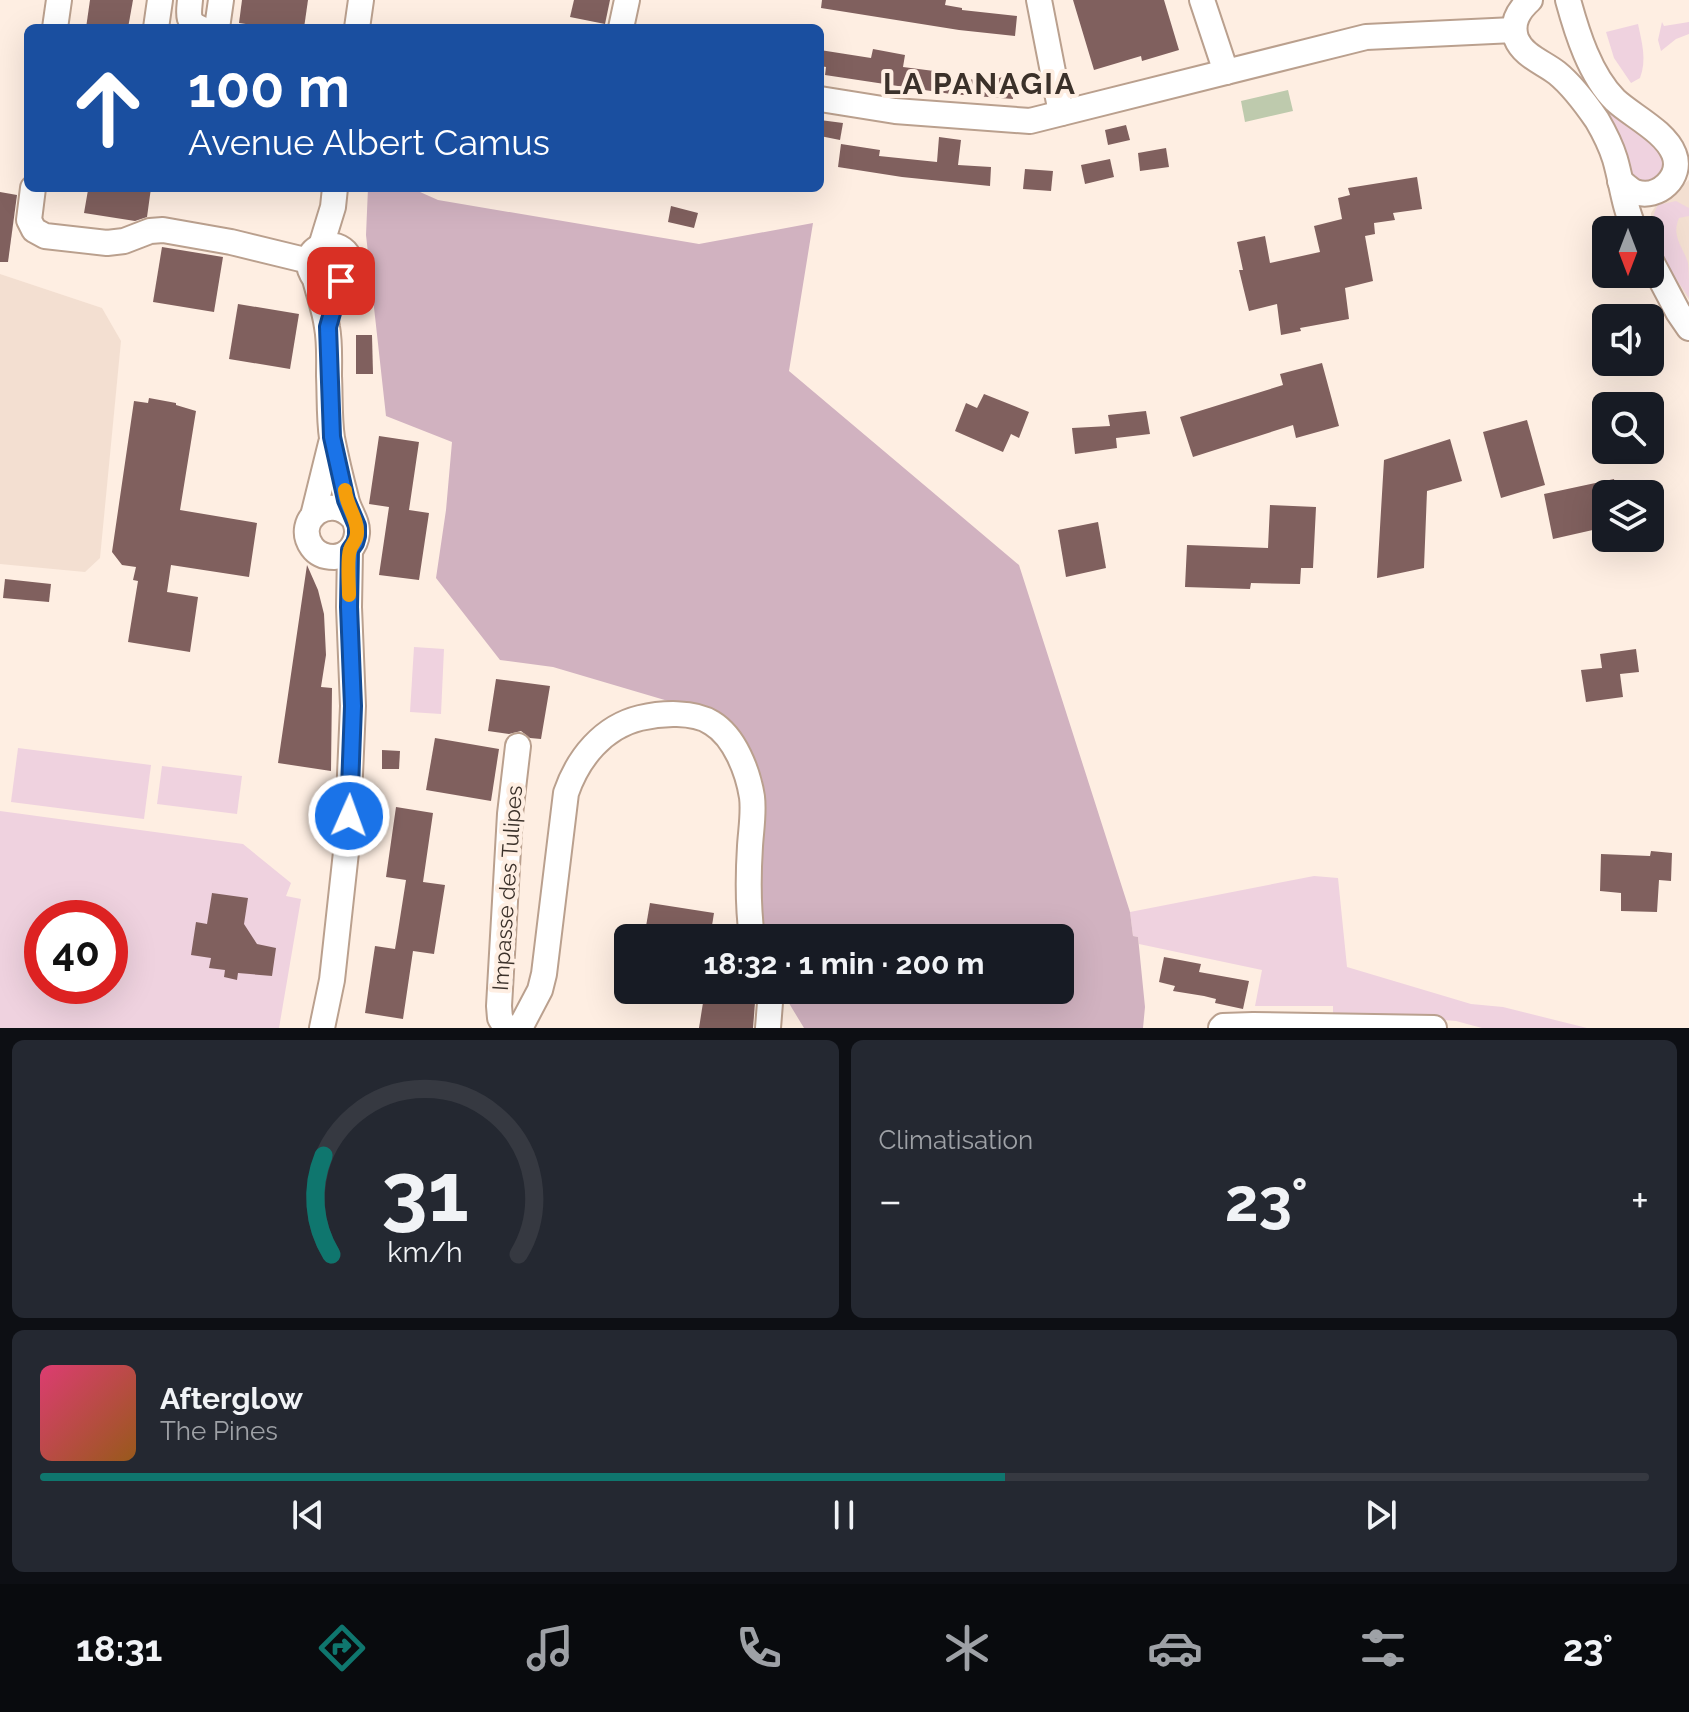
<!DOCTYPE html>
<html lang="fr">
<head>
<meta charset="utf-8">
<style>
	body { margin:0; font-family:Raleway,sans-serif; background:#242831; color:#f1f3f6; height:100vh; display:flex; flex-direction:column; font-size:30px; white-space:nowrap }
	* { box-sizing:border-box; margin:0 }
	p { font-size:26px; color:#9ea1a6 }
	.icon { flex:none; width:44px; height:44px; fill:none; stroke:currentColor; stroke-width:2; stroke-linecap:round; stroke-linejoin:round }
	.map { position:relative; height:1028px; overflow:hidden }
	.drawer { display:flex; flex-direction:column; gap:12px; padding:12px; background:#0d0f14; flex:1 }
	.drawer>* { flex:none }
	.guide { position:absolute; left:24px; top:24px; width:800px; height:168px; border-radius:12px; box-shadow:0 8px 32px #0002; background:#1a4fa0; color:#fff; overflow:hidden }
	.needle { width:52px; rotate:180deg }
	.buttons { position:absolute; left:1592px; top:216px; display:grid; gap:16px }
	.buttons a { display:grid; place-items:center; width:72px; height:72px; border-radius:12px; background:#171b24; box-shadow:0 8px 32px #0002; font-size:40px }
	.speed { position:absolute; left:24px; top:900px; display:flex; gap:16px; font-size:40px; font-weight:700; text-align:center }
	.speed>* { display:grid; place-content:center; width:104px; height:104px; border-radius:50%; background:#171b24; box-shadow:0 8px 32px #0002; line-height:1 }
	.speed .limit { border:12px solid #d22; background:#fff; color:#111 }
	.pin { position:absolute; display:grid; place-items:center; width:68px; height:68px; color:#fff; margin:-34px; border-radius:16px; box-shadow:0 4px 12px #0006 }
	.me { position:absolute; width:88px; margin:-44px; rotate:2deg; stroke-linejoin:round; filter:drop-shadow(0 0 6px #0008) }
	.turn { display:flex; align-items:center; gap:28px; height:168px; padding:0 32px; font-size:36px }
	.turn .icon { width:104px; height:104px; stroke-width:2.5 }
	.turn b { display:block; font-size:56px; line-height:68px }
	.big { font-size:60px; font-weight:700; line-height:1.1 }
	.drawer .tile { flex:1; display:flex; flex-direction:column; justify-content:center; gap:12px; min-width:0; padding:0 28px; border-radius:12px; background:#242831 }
	.drawer .dial { align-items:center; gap:0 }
	.dial svg { height:208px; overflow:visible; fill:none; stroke:#363941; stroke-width:7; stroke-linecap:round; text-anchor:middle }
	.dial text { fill:#f1f3f6; stroke:none }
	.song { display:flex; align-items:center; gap:24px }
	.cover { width:96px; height:96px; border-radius:12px; background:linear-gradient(135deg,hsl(340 70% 55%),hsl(30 70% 35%)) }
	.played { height:8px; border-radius:4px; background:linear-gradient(90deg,#0f766e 60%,#363941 60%) }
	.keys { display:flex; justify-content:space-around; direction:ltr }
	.heat { display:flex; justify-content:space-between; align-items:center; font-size:44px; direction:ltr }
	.drawer .tiles { flex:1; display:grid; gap:12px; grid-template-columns:1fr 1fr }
	.tile:last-child { grid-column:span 2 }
	.trip { position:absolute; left:614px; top:924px; width:460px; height:80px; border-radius:12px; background:#171b24; box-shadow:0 8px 32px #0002; font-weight:700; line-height:80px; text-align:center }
	.tabs { display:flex; height:128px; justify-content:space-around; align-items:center; background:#090b0e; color:#9ea1a6 }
	.tabs .icon { width:56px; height:56px }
	.tabs .active { color:#0f766e }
	.tabs b { font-size:36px; color:#f1f3f6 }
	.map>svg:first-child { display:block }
</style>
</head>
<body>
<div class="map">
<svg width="1689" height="1028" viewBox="0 0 1689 1028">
	<rect width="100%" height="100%" fill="#feeee2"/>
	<!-- built -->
	<g fill="#f3dfd1">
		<polygon points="1689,180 1689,300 1662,264 1651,232 1651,213 1657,204 1663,201"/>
		<polygon points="0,274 102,308 121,341 100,558 85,572 0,564"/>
	</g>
	<!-- green -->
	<g fill="#efd2df" fill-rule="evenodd">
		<polygon points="1662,22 1664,26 1689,22 1689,34 1676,39 1661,51 1658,40"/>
		<path d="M 1638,24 C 1642,43 1647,60 1640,78 L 1631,83 L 1614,58 L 1606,32 Z"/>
		<polygon points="1601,92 1663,149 1666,165 1654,182 1634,181 1590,101"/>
		<path d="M 1676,201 L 1689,208 L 1689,216 L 1679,218 C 1671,237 1683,246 1688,263 C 1689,273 1689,287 1689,298 C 1673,273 1640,234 1658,205 Z"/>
		<polygon points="414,647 444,649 441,714 410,712"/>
		<polygon points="18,748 151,765 144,819 11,802"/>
		<polygon points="162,766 242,776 237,814 157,804"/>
		<path d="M 0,811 L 243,844 L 291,883 L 286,896 L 301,899 L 279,1028 L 0,1028 ZM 42,918 L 110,918 L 110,986 L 42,986 Z"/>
		<polygon points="1314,876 1338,878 1347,967 1471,1004 1503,1007 1587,1028 1482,1028 1456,1021 1430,1019 1333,1019 1333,1006 1255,1006 1262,970 1139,944 1138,937 1133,936 1130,912"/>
	</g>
	<!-- forest -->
	<polygon fill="#d1b2c0" points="368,188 411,188 438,200 699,244 813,223 789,371 1019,565 1130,912 1133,936 1138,937 1145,1007 1143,1028 804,1028 781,990 1060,990 1060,938 754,938 761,811 756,765 731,723 685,706 553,667 500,660 436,578 446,510 452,442 386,416 366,235"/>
	<!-- water -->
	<polygon fill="#becaad" points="1288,90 1293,111 1245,122 1241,101"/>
	<!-- building -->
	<g fill="#80605e">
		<polygon points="90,0 133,0 128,28 86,28"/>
		<polygon points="242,0 308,0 304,28 274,28 239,23"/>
		<polygon points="574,0 610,0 605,24 570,17"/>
		<polygon points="822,0 946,0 945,5 962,8 962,10 1017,16 1015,36 959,30 821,8"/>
		<polygon points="1073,0 1164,0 1179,50 1142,61 1141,56 1094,70"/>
		<polygon points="873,49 905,55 903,67 934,71 934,74 982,81 983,83 1015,73 1013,99 951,94 825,75 826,67 820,66 820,50 871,58"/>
		<polygon points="820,120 843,123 840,140 820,136"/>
		<polygon points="1126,125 1130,140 1108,145 1105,130"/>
		<polygon points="939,137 961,140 958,165 991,167 990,186 902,177 838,167 841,144 880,150 879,156 937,162"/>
		<polygon points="1166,148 1169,167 1140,171 1138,153"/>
		<polygon points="1110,159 1114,177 1085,184 1081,165"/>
		<polygon points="1025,169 1053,171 1051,191 1023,189"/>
		<polygon points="1417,177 1422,209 1393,213 1395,220 1374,223 1375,234 1365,236 1373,281 1345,288 1349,319 1300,328 1301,331 1281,335 1277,304 1249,311 1239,270 1243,270 1237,242 1265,236 1270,263 1320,252 1314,226 1342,219 1338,198 1350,195 1348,188"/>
		<polygon points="93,188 151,188 147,217 135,221 84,213 88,190 93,191"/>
		<polygon points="0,192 17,195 8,262 0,262"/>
		<polygon points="671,206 698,213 694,228 668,222"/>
		<polygon points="162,247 223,257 214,312 153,302"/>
		<polygon points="238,304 299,314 290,369 229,359"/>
		<polygon points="356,335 372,335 373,374 356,374"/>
		<polygon points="1322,363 1339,426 1296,438 1293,425 1193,457 1180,417 1283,385 1280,374"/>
		<polygon points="984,394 1029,412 1019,438 1011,434 1003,452 955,431 966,403 977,408"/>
		<polygon points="149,398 176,403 176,405 196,411 180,510 257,523 249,577 171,565 167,592 198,597 190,652 128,642 138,581 133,580 136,567 122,565 112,552 134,401 148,403"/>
		<polygon points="1146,411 1150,434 1116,438 1117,448 1075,454 1072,428 1110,426 1108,415"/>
		<polygon points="1527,420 1545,485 1501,498 1483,432"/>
		<polygon points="379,436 419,442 409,510 429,513 419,580 379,575 389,507 369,504"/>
		<polygon points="1450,439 1462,481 1427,491 1424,568 1377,578 1384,460"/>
		<polygon points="1614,479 1617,494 1606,494 1606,527 1553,539 1544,494"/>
		<polygon points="1270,505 1316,507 1313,568 1301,568 1300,584 1251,583 1250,589 1185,587 1187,545 1268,548"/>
		<polygon points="1098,522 1106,568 1066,577 1058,530"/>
		<polygon points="307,565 318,590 324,614 326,655 321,687 332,688 331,771 278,763"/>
		<polygon points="5,579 51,584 49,602 3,598"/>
		<polygon points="1636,649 1639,672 1620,674 1623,697 1586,702 1581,670 1602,668 1600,654"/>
		<polygon points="496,679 550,686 541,739 530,738 521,731 509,734 488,731"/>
		<polygon points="435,738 499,749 491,801 426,790"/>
		<polygon points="382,750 400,751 399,769 382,769"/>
		<polygon points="396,807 433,813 423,882 445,885 434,954 413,951 403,1019 365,1013 375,946 395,949 398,931 406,880 386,877"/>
		<polygon points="1651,851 1672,853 1671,881 1659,880 1657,912 1621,911 1621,893 1600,891 1601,854 1650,856"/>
		<polygon points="212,893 248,898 244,924 257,944 276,948 272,976 238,973 237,980 224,977 225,970 209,968 211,958 191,955 196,922 207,924"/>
		<polygon points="650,903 714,913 710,938 644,938"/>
		<polygon points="1164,957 1201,964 1199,972 1249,981 1243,1009 1215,1003 1216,999 1204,996 1173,991 1175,986 1159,982"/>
		<polygon points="705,990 756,990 753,1028 699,1028"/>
	</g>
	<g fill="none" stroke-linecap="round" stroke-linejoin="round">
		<defs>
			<g id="minor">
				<path d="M 190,0 C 189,12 186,23 200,28"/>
				<polyline points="1039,0 1061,113"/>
				<polyline points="1202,0 1226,72"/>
				<path d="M 1530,0 C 1519,10 1511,22 1516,38 C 1523,56 1543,62 1557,73 C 1573,86 1586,104 1597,120 C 1604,132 1611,146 1615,159 C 1622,183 1624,208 1635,230"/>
				<path d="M 1568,0 C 1577,33 1590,75 1615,100 C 1632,116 1665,131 1674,154 C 1683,177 1658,200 1635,192 C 1630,190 1624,184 1620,181"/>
				<polyline points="55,28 59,0"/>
				<polyline points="156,28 160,0"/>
				<polyline points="217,28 221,0"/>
				<polyline points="357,28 361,0"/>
				<polyline points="621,28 627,0"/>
				<polyline points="820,99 895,111 1030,121 1366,37 1514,30"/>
				<polyline points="33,188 29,220 34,230 45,236 107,243 124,241 150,231 163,230 231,242 309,261"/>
				<polyline points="321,246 333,207 335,188"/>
				<polyline points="1650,259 1678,312 1689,328"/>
				<path d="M 315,279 C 328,287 346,286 349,268 C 355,232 289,241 315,279 C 319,295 325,311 327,327 C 330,343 329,360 329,376 C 330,396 329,418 332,438 C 336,458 341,479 346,498 C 348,510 358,521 357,533 C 356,546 347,556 334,557 C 325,557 317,554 312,547 C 293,520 330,492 353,518"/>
				<polyline points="313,516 331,443"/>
				<polyline points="322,1028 332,980 347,843 353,706 349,607 350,550"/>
				<polyline points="506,1028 500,1018 499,1006 510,814 518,746"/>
				<path d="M 520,1028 L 540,990 L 544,974 L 566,793 C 578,758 603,727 640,718 C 661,713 694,711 712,723 C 735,737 748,772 752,797 C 754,813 751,830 750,846 C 748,877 748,908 752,938"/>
				<polyline points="768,1028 771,990"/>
				<polyline points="1221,1028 1223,1026 1253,1025 1434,1028"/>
			</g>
		</defs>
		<!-- minor casing -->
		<use href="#minor" stroke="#baa08e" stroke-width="28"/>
		<!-- minor -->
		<use href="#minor" stroke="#fff" stroke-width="24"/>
	</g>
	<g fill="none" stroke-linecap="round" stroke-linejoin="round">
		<defs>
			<polyline id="route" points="341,281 328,327 332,437 346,500 357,526 357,536 355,543 350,550 349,607 353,706 349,816"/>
		</defs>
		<!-- route casing -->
		<use href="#route" stroke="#114b97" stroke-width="20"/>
		<!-- route -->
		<use href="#route" stroke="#1a73e8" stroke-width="14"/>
		<!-- slow -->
		<path stroke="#f59e0b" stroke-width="14" d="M 345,490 C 346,505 358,519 357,533 C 357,541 352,543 350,550 C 347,558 349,585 349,595"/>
	</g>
	<g text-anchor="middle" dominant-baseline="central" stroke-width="8" stroke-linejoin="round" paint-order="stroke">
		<!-- street labels -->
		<g font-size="22" fill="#3b312a" stroke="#feeee2">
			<text transform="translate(507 888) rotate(-86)">Impasse des Tulipes</text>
		</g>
		<!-- district labels -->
		<g font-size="30" font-weight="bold" letter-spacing="2" fill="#3b312a" stroke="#feeee2">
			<text x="980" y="83">LA PANAGIA</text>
		</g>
	</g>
</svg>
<div class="buttons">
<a><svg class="needle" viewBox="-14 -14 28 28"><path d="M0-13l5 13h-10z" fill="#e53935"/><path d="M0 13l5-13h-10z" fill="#9ea1a6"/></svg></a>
<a><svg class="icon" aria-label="sound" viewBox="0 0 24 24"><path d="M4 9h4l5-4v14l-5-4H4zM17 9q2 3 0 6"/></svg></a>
<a><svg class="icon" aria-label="search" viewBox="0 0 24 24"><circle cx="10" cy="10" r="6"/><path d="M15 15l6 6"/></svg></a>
<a><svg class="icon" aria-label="layers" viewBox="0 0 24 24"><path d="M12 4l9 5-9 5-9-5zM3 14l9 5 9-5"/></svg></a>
</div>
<div class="speed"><div class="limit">40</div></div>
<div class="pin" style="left:341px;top:281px;background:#d93025"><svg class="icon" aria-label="arrive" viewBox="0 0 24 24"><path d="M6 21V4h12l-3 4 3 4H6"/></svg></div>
<svg class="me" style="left:349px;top:816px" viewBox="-20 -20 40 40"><circle r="17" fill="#1a73e8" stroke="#fff" stroke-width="3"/><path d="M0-11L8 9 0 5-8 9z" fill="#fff"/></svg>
<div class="trip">18:32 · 1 min · 200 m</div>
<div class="guide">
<div class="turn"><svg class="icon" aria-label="ahead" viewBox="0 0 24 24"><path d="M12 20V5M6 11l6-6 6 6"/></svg><div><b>100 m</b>Avenue Albert Camus</div></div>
</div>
</div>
<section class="drawer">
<div class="tiles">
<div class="tile dial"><svg viewBox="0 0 100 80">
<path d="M14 69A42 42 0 1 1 86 69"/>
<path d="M14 69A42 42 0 0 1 11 31" stroke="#0f766e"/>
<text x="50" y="56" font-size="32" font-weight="700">31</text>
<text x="50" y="72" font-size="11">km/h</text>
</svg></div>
<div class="tile"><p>Climatisation</p>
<div class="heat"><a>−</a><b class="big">23°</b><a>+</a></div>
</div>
<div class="tile">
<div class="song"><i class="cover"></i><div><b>Afterglow</b><p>The Pines</p></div></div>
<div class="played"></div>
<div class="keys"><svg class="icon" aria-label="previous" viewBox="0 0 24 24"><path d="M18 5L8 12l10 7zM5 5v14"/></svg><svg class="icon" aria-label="pause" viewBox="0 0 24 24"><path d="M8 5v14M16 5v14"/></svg><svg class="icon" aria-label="next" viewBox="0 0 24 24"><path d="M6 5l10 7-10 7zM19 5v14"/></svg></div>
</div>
</div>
</section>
<nav class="tabs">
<b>18:31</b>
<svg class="icon active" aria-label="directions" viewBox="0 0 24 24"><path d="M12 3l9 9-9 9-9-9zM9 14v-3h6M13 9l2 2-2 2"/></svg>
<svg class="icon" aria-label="music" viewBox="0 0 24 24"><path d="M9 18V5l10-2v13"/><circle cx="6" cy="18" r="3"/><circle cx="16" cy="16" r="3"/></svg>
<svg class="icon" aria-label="phone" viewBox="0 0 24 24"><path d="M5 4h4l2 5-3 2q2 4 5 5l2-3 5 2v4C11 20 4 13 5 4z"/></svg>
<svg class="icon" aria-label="climate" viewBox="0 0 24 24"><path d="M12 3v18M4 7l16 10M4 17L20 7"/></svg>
<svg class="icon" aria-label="car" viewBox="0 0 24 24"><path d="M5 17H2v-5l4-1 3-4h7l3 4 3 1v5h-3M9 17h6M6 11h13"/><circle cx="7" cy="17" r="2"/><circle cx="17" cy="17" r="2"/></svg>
<svg class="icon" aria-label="filters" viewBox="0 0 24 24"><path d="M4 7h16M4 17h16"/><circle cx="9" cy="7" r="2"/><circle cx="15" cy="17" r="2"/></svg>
<b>23°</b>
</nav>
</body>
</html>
